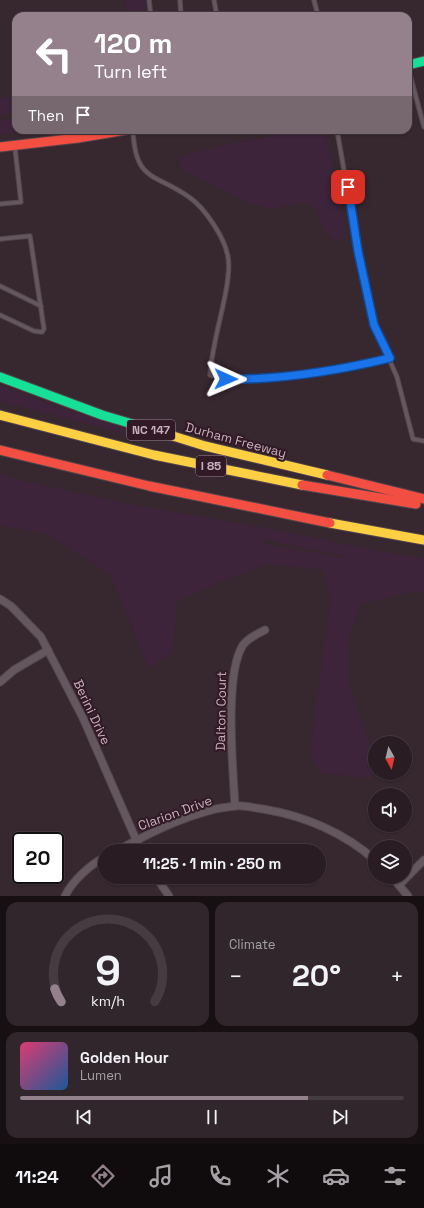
<!DOCTYPE html>
<html lang="en">
<head>
<meta charset="utf-8">
<style>
	body { margin:0; font-family:"Space Grotesk",sans-serif; background:#31262b; color:#f1f3f6; height:100vh; display:flex; flex-direction:column; font-size:15px; white-space:nowrap }
	* { box-sizing:border-box; margin:0 }
	p { font-size:13px; color:#a5a2a6 }
	.icon { flex:none; width:22px; height:22px; fill:none; stroke:currentColor; stroke-width:2; stroke-linecap:round; stroke-linejoin:round }
	.map { position:relative; height:896px; overflow:hidden }
	.details { display:flex; flex-direction:column; gap:6px; padding:6px; background:#171013; flex:1 }
	.details>* { flex:none }
	.top-card { position:absolute; left:12px; top:12px; width:400px; height:122px; border-radius:12px; box-shadow:0 1px 3px #0004,0 0 0 1px #453b41; background:#95818b; color:#fff; overflow:hidden }
	.needle { width:26px; rotate:172deg }
	.controls { position:absolute; left:368px; top:736px; display:grid; gap:8px }
	.controls a { display:grid; place-items:center; width:44px; height:44px; border-radius:50%; background:#291d23; box-shadow:0 1px 3px #0004,0 0 0 1px #453b41; font-size:20px }
	.speed { position:absolute; left:12px; top:832px; display:flex; gap:8px; font-size:20px; font-weight:700; text-align:center }
	.speed>* { display:grid; place-content:center; width:52px; height:52px; border-radius:50%; background:#291d23; box-shadow:0 1px 3px #0004,0 0 0 1px #453b41; line-height:1 }
	.speed .limit { border:2px solid #111; border-radius:6px; background:#fff; color:#111 }
	.pin { position:absolute; display:grid; place-items:center; width:34px; height:34px; color:#fff; margin:-17px; border-radius:8px; box-shadow:0 2px 6px #0006 }
	.me { position:absolute; width:44px; margin:-22px; rotate:91deg; stroke-linejoin:round; filter:drop-shadow(0 0 3px #0008) }
	.turn { display:flex; align-items:center; gap:14px; height:84px; padding:0 16px; font-size:18px }
	.turn .icon { width:52px; height:52px; stroke-width:2.5 }
	.turn b { display:block; font-size:28px; line-height:34px }
	.then { display:flex; align-items:center; height:38px; padding:0 16px; background:#0003; gap:8px; font-size:15px }
	.big { font-size:30px; font-weight:700; line-height:1.1 }
	.details .tile { flex:1; display:flex; flex-direction:column; justify-content:center; gap:6px; min-width:0; padding:0 14px; border-radius:12px; background:#31262b }
	.details .dial { align-items:center; gap:0 }
	.dial svg { height:104px; overflow:visible; fill:none; stroke:#453b41; stroke-width:7; stroke-linecap:round; text-anchor:middle }
	.dial text { fill:#f1f3f6; stroke:none }
	.song { display:flex; align-items:center; gap:12px }
	.cover { width:48px; height:48px; border-radius:6px; background:linear-gradient(135deg,hsl(340 70% 55%),hsl(210 70% 35%)) }
	.played { height:4px; border-radius:2px; background:linear-gradient(90deg,#95818b 75%,#453b41 75%) }
	.keys { display:flex; justify-content:space-around; direction:ltr }
	.heat { display:flex; justify-content:space-between; align-items:center; font-size:22px; direction:ltr }
	.details .tiles { flex:1; display:grid; gap:6px; grid-template-columns:1fr 1fr }
	.tile:last-child { grid-column:span 2 }
	.trip { position:absolute; left:98px; top:844px; width:228px; height:40px; border-radius:20px; background:#291d23; box-shadow:0 1px 3px #0004,0 0 0 1px #453b41; font-weight:700; line-height:40px; text-align:center }
	.menu { display:flex; height:64px; justify-content:space-around; align-items:center; background:#100c0e; color:#a5a2a6 }
	.menu .icon { width:28px; height:28px }
	.menu .active { color:#95818b }
	.menu b { font-size:18px; color:#f1f3f6 }
	.map>svg:first-child { display:block }
</style>
</head>
<body>
<div class="map">
<svg width="424" height="896" viewBox="0 0 424 896">
	<rect width="100%" height="100%" fill="#37272f"/>
	<!-- green -->
	<g fill="#3d243b" fill-rule="evenodd">
		<polygon points="124,0 145,0 147,16 125,16 126,2"/>
		<polygon points="16,96 16,114 0,114 0,98"/>
		<polygon points="0,120 16,120 16,130 39,130 27,133 0,134"/>
		<polygon points="289,130 320,130 327,140 347,237 335,241 324,228 316,209 306,202 273,209 249,203 183,170 179,157 224,145 270,137"/>
		<polygon points="0,385 65,409 124,428 124,433 0,401"/>
		<path d="M 0,473 L 24,481 L 128,504 L 255,526 L 373,550 L 424,558 L 424,592 L 411,592 L 360,604 L 349,640 L 347,675 L 360,720 L 375,752 L 375,773 L 370,778 L 322,773 L 310,754 L 331,598 L 324,570 L 268,564 L 237,575 L 177,601 L 173,652 L 149,668 L 111,575 L 48,534 L 0,525 ZM 260,537 L 302,548 L 330,552 L 353,559 L 267,545 Z"/>
	</g>
	<g fill="none" stroke-linecap="round" stroke-linejoin="round">
		<defs>
			<g id="lane">
				<polyline points="149,0 151,16"/>
				<polyline points="180,0 181,16"/>
				<polyline points="214,0 217,16"/>
				<polyline points="314,0 318,16"/>
				<polyline points="408,67 424,127"/>
				<path d="M 133,130 C 135,182 155,173 189,197 C 205,208 225,238 228,257 C 230,268 228,280 226,291 C 221,318 212,347 210,375 C 257,389 341,369 390,358"/>
				<polyline points="337,130 358,251 374,325 397,377 413,439 424,441"/>
				<polyline points="0,204 21,202 15,148"/>
				<polyline points="0,239 30,236 44,329 42,332 34,331 0,315"/>
				<polyline points="0,286 41,306"/>
			</g>
			<g id="street">
				<polyline points="0,599 11,606 41,637 83,718 141,851"/>
				<polyline points="0,682 14,670 48,650"/>
				<path d="M 235,806 C 233,769 224,674 243,645 C 248,638 257,634 265,630"/>
				<path d="M 116,851 C 152,832 194,810 235,806 C 244,805 254,808 263,809 C 305,816 343,832 375,860"/>
				<polyline points="156,877 169,896"/>
				<polyline points="392,877 408,896"/>
				<polyline points="399,885 424,860"/>
				<path d="M 65,896 C 73,880 90,865 105,857"/>
			</g>
			<g id="fast">
				<polyline points="408,65 424,61"/>
				<polyline points="0,377 102,415 173,436"/>
			</g>
			<g id="slow">
				<polyline points="0,415 154,455 302,485"/>
				<polyline points="173,436 205,446 327,475"/>
				<polyline points="330,523 424,540"/>
			</g>
			<g id="jam">
				<polyline points="0,147 78,138 126,130"/>
				<polyline points="0,450 149,486 330,523"/>
				<polyline points="327,475 424,499"/>
				<polyline points="302,485 416,504"/>
			</g>
		</defs>
		<!-- lane casing -->
		<use href="#lane" stroke="#53454c" stroke-width="5.5"/>
		<!-- street casing -->
		<use href="#street" stroke="#53454c" stroke-width="9"/>
		<!-- fast casing -->
		<use href="#fast" stroke="#53454c" stroke-width="11"/>
		<!-- slow casing -->
		<use href="#slow" stroke="#53454c" stroke-width="11"/>
		<!-- jam casing -->
		<use href="#jam" stroke="#53454c" stroke-width="11"/>
		<!-- lane -->
		<use href="#lane" stroke="#64585e" stroke-width="3.5"/>
		<!-- street -->
		<use href="#street" stroke="#64585e" stroke-width="7"/>
		<!-- fast -->
		<use href="#fast" stroke="#16e098" stroke-width="9"/>
		<!-- slow -->
		<use href="#slow" stroke="#ffcf43" stroke-width="9"/>
		<!-- jam -->
		<use href="#jam" stroke="#f24e42" stroke-width="9"/>
	</g>
	<g fill="none" stroke-linecap="round" stroke-linejoin="round">
		<defs>
			<path id="route" d="M 226,379 C 281,380 336,371 390,358 L 374,325 L 358,251 L 348,187"/>
		</defs>
		<!-- route casing -->
		<use href="#route" stroke="#114b97" stroke-width="10"/>
		<!-- route -->
		<use href="#route" stroke="#1a73e8" stroke-width="7"/>
	</g>
	<g text-anchor="middle" dominant-baseline="central" stroke-width="4" stroke-linejoin="round" paint-order="stroke">
		<!-- shield labels -->
		<g fill="#311a26" stroke="#9b848f" stroke-width="1">
			<rect x="127" y="420" width="48" height="20" rx="3"/>
			<rect x="196" y="456" width="30" height="20" rx="3"/>
		</g>
		<g font-size="12" font-weight="bold" fill="#c8b1bc">
			<text x="151" y="430">NC 147</text>
			<text x="211" y="466">I 85</text>
		</g>
		<!-- street labels -->
		<g font-size="13" fill="#c8b1bc" stroke="#311a26">
			<text transform="translate(236 440) rotate(15)">Durham Freeway</text>
			<text transform="translate(221 711) rotate(-89)">Dalton Court</text>
			<text transform="translate(92 712) rotate(65)">Berini Drive</text>
			<text transform="translate(175 813) rotate(-20)">Clarion Drive</text>
		</g>
	</g>
</svg>
<div class="controls">
<a><svg class="needle" viewBox="-14 -14 28 28"><path d="M0-13l5 13h-10z" fill="#e53935"/><path d="M0 13l5-13h-10z" fill="#a5a2a6"/></svg></a>
<a><svg class="icon" aria-label="sound" viewBox="0 0 24 24"><path d="M4 9h4l5-4v14l-5-4H4zM17 9q2 3 0 6"/></svg></a>
<a><svg class="icon" aria-label="layers" viewBox="0 0 24 24"><path d="M12 4l9 5-9 5-9-5zM3 14l9 5 9-5"/></svg></a>
</div>
<div class="speed"><div class="limit">20</div></div>
<div class="pin" style="left:348px;top:187px;background:#d93025"><svg class="icon" aria-label="arrive" viewBox="0 0 24 24"><path d="M6 21V4h12l-3 4 3 4H6"/></svg></div>
<svg class="me" style="left:226px;top:379px" viewBox="-20 -20 40 40"><path d="M0-17L14 15 0 8-14 15z" fill="#1a73e8" stroke="#fff" stroke-width="4"/></svg>
<div class="trip">11:25 · 1 min · 250 m</div>
<div class="top-card">
<div class="turn"><svg class="icon" aria-label="left" viewBox="0 0 24 24"><path d="M17 20v-9H6M10 6l-5 5 5 5"/></svg><div><b>120 m</b>Turn left</div></div>
<div class="then">Then<svg class="icon" aria-label="arrive" viewBox="0 0 24 24"><path d="M6 21V4h12l-3 4 3 4H6"/></svg></div>
</div>
</div>
<section class="details">
<div class="tiles">
<div class="tile dial"><svg viewBox="0 0 100 80">
<path d="M14 69A42 42 0 1 1 86 69"/>
<path d="M14 69A42 42 0 0 1 9 59" stroke="#95818b"/>
<text x="50" y="56" font-size="32" font-weight="700">9</text>
<text x="50" y="72" font-size="11">km/h</text>
</svg></div>
<div class="tile"><p>Climate</p>
<div class="heat"><a>−</a><b class="big">20°</b><a>+</a></div>
</div>
<div class="tile">
<div class="song"><i class="cover"></i><div><b>Golden Hour</b><p>Lumen</p></div></div>
<div class="played"></div>
<div class="keys"><svg class="icon" aria-label="previous" viewBox="0 0 24 24"><path d="M18 5L8 12l10 7zM5 5v14"/></svg><svg class="icon" aria-label="pause" viewBox="0 0 24 24"><path d="M8 5v14M16 5v14"/></svg><svg class="icon" aria-label="next" viewBox="0 0 24 24"><path d="M6 5l10 7-10 7zM19 5v14"/></svg></div>
</div>
</div>
</section>
<nav class="menu">
<b>11:24</b>
<svg class="icon active" aria-label="directions" viewBox="0 0 24 24"><path d="M12 3l9 9-9 9-9-9zM9 14v-3h6M13 9l2 2-2 2"/></svg>
<svg class="icon" aria-label="music" viewBox="0 0 24 24"><path d="M9 18V5l10-2v13"/><circle cx="6" cy="18" r="3"/><circle cx="16" cy="16" r="3"/></svg>
<svg class="icon" aria-label="phone" viewBox="0 0 24 24"><path d="M5 4h4l2 5-3 2q2 4 5 5l2-3 5 2v4C11 20 4 13 5 4z"/></svg>
<svg class="icon" aria-label="climate" viewBox="0 0 24 24"><path d="M12 3v18M4 7l16 10M4 17L20 7"/></svg>
<svg class="icon" aria-label="car" viewBox="0 0 24 24"><path d="M5 17H2v-5l4-1 3-4h7l3 4 3 1v5h-3M9 17h6M6 11h13"/><circle cx="7" cy="17" r="2"/><circle cx="17" cy="17" r="2"/></svg>
<svg class="icon" aria-label="filters" viewBox="0 0 24 24"><path d="M4 7h16M4 17h16"/><circle cx="9" cy="7" r="2"/><circle cx="15" cy="17" r="2"/></svg>
</nav>
</body>
</html>
